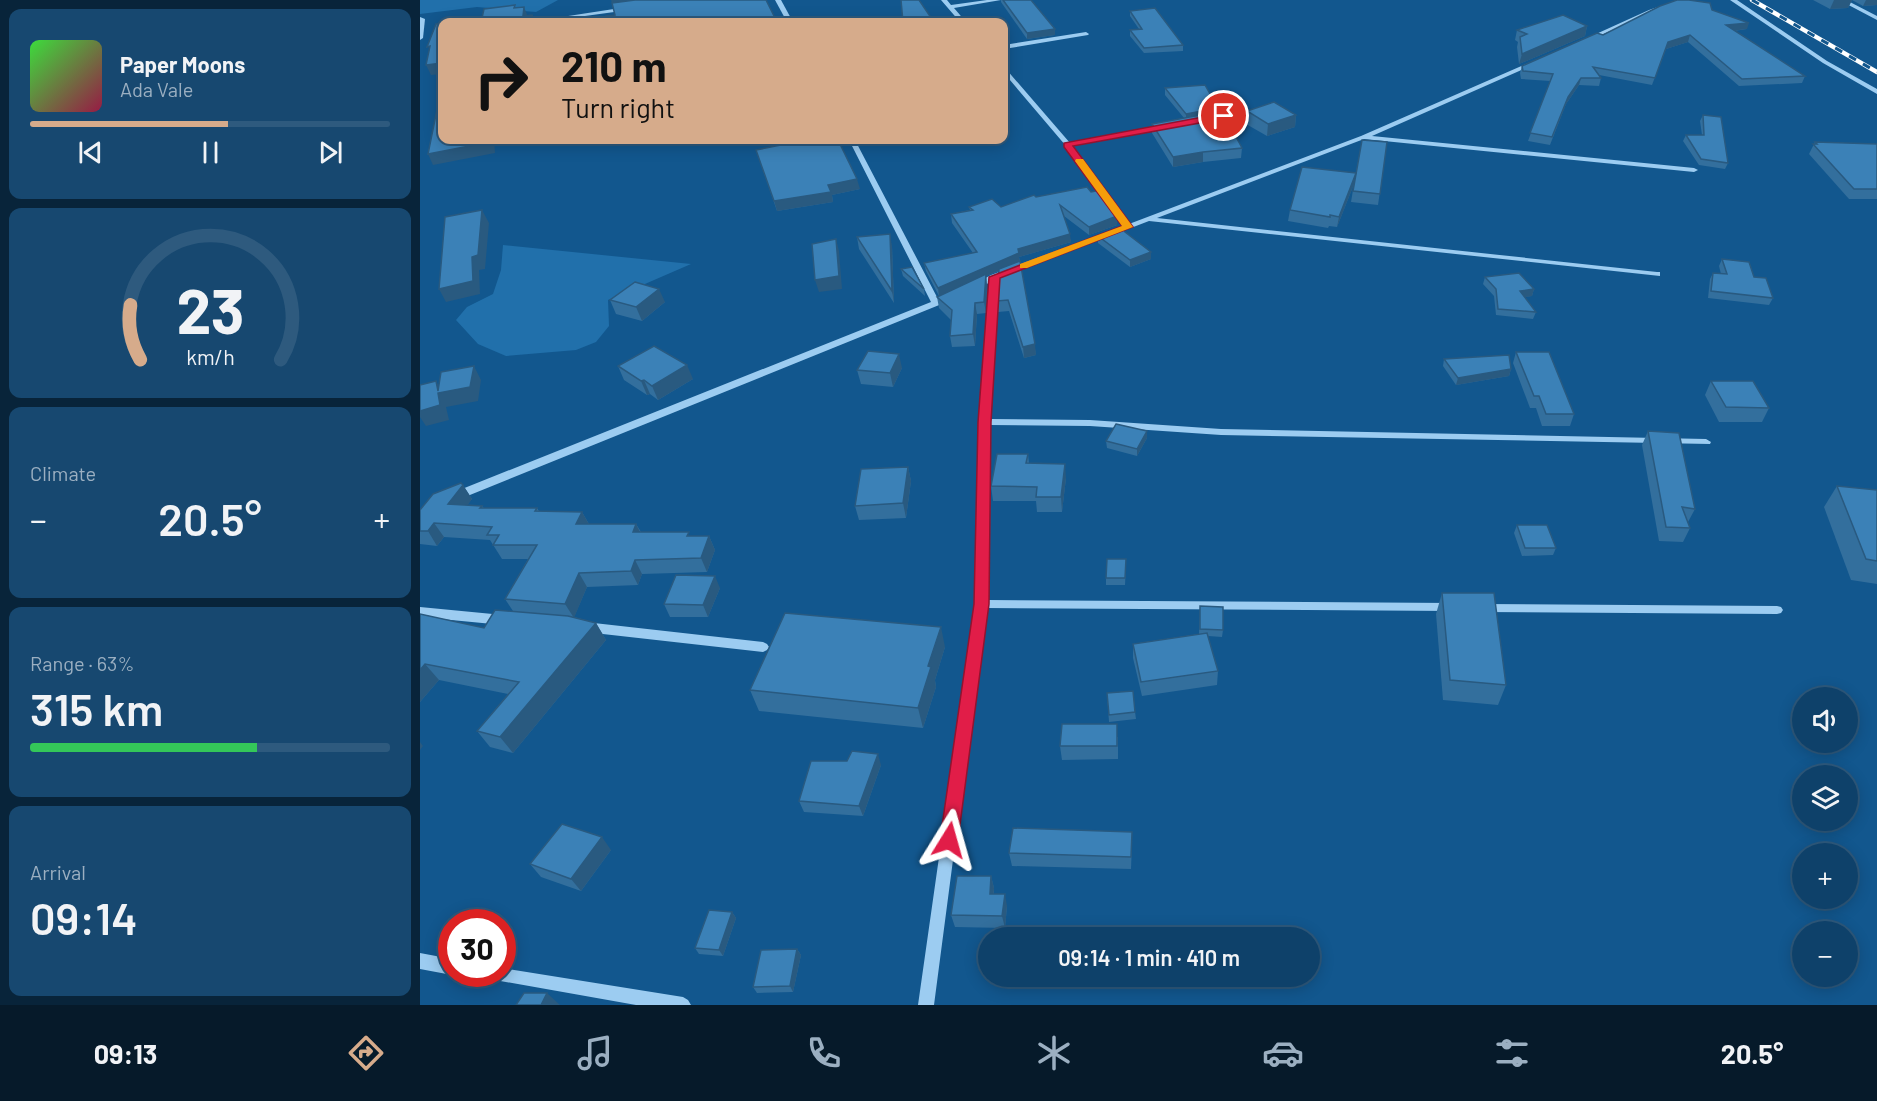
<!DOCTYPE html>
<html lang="en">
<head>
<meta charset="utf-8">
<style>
	body { margin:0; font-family:Barlow,sans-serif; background:#174870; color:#f1f3f6; height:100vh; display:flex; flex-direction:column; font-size:22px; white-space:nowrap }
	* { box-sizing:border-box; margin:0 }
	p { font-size:20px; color:#9bafc1 }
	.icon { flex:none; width:33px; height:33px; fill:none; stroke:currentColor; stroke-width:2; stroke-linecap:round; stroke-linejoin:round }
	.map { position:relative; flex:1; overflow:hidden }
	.sheet { display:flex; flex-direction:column; gap:9px; padding:9px; background:#08243a; width:420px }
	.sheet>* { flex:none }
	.top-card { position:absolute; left:18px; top:18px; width:570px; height:126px; border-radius:12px; box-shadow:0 3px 15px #0003,0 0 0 2px #2e5a7e; background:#d6ab8b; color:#111; overflow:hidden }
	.tools { position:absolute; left:1372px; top:687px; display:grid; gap:12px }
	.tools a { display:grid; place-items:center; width:66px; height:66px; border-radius:50%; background:#0e416a; box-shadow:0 3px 15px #0003,0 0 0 2px #2e5a7e; font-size:30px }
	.speed { position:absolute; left:18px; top:909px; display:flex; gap:12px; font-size:30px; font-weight:700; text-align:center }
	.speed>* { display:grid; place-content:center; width:78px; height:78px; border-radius:50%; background:#0e416a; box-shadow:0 3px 15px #0003,0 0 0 2px #2e5a7e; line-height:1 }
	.speed .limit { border:9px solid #d22; background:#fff; color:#111 }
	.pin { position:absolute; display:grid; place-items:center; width:51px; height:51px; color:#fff; margin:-26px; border:3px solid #fff; border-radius:50%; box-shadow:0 2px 6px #0007 }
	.me { position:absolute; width:66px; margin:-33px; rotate:8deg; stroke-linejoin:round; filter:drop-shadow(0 0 4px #0008) }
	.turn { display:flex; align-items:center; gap:21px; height:126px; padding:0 24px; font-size:27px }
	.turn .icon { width:78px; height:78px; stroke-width:2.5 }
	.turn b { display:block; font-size:42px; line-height:51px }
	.big { font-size:45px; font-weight:600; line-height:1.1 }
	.sheet .widget { flex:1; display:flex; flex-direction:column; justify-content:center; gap:9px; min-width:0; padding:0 21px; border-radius:12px; background:#174870 }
	.sheet .dial { align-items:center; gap:0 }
	.dial svg { height:156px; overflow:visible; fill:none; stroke:#2e5a7e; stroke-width:7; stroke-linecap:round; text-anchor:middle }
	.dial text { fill:#f1f3f6; stroke:none }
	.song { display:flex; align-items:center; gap:18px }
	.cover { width:72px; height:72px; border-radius:9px; background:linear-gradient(135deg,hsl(120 70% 55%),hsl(340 70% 35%)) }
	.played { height:6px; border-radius:3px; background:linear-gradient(90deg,#d6ab8b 55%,#2e5a7e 55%) }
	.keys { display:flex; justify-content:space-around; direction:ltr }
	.heat { display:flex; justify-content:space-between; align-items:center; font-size:33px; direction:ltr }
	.charge { height:9px; border-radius:4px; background:linear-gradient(90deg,#34c759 63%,#2e5a7e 0) }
	.trip { position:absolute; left:558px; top:927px; width:342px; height:60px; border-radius:30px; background:#0e416a; box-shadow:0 3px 15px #0003,0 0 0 2px #2e5a7e; font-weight:600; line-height:60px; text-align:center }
	.dock { display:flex; height:96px; justify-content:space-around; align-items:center; background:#061a2a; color:#9bafc1 }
	.dock .icon { width:42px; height:42px }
	.dock .selected { color:#d6ab8b }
	.dock b { font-size:27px; color:#f1f3f6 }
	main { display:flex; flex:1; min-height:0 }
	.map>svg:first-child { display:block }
</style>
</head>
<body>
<main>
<section class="sheet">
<div class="widget">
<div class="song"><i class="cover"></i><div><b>Paper Moons</b><p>Ada Vale</p></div></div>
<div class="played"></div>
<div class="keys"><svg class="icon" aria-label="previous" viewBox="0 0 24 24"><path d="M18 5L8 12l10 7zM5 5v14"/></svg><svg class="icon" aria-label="pause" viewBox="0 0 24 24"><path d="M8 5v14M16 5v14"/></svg><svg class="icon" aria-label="next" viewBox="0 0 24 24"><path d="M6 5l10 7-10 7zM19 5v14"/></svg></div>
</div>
<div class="widget dial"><svg viewBox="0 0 100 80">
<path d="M14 69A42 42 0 1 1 86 69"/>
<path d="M14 69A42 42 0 0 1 9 41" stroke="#d6ab8b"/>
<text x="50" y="56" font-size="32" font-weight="700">23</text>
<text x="50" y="72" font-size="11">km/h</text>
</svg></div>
<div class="widget"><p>Climate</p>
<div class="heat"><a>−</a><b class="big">20.5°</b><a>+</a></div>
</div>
<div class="widget"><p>Range · 63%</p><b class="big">315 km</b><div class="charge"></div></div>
<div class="widget"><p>Arrival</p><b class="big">09:14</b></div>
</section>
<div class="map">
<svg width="1457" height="1005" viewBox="0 0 1457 1005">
	<rect width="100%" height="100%" fill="#12578e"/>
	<!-- green -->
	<g fill="#2170ab">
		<polygon points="0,0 138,0 116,12 57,7 0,14"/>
		<polygon points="83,245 271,264 188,300 189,326 176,342 156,350 86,356 58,344 36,320 47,307 73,294 81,270"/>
	</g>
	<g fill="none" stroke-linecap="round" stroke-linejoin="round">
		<!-- minor -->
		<g fill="#9cccf1" fill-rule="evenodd">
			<polygon points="355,0 361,0 373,22 367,22"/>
			<polygon points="521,0 527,0 531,5 567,0 581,0 534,8 546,22 540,22"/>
			<polygon points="1258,0 1267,0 1233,12 1170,40 1165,39 1229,10"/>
			<polygon points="1310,0 1317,0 1407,61 1457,89 1457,94 1403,63"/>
			<polygon points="1419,0 1426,0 1457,16 1457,20"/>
			<polygon points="207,7 210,9 209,10 121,22 109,22"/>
			<polygon points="0,17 5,19 3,38 0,40"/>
			<polygon points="666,32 669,34 668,35 584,49 584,45"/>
			<polygon points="1113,61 1115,62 1115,64 952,136 1274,168 1278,170 1274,172 944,139 737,218 1237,272 1240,272 1240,276 729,221 578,279 570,419 670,420 801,429 1286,439 1291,442 1290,444 801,435 670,426 570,425 567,600 1032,603 1036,604 1038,607 1036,610 1032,611 566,608 514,1005 498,1005 555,604 560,422 569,283 556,288 552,285 571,275 703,226 646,146 584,73 584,68 586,69 650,143 747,126 747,128 745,129 652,146 709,224 941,136"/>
			<polygon points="429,140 435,140 518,299 528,295 534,295 534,299 40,499 32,499 31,496 32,493 511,302"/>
			<polygon points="1063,604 1357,606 1361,607 1363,610 1361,613 1357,614 1063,612 1059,611 1057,608 1059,605"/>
			<polygon points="0,607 83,615 87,617 89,620 87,623 83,625 0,617"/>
			<polygon points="165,622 343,642 347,644 349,647 347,650 343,652 165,632 161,630 159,627 161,624"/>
			<polygon points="0,953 32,959 32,974 34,974 32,975 0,969"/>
			<polygon points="82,968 263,997 268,1000 271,1005 216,1005 69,979 67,974 82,974"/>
		</g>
		<defs>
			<polyline id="rail" points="1332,0 1457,72"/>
		</defs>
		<!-- rail casing -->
		<use href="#rail" stroke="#fff" stroke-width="4.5"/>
		<!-- rail -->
		<use href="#rail" stroke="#12578e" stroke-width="3" stroke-dasharray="8" stroke-linecap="butt"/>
	</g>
	<!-- wall -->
	<g fill="#336f9d">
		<polygon points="581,0 611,0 635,29 635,35 607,39 581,2"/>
		<polygon points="1393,0 1457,0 1457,5 1443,6 1432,0 1428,8 1410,9"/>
		<polygon points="1292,10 1327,29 1314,31 1385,76 1382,83 1319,86 1268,42 1246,49 1232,85 1179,75 1181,78 1179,86 1159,85 1146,104 1130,145 1108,141 1130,81 1101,79 1100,73 1102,66 1183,35"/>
		<polygon points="710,11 763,45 763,51 724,53 710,36 710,30 719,29 710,16"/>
		<polygon points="1167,26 1165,36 1099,64 1097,47 1098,42 1095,40 1097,30"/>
		<polygon points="745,88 798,108 798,112 822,148 821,158 783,162 753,167 732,133 732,124 764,118 745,95"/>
		<polygon points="827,111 876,115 875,127 847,136 826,124"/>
		<polygon points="1283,115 1308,163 1305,169 1279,165 1263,141 1266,135 1282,135 1280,121"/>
		<polygon points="942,140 967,142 958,205 931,202 934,184 917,227 909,226 908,228 868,221 870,210 882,167 936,173 934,183"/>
		<polygon points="1395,142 1457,144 1457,199 1429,199 1389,154"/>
		<polygon points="336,150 440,189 412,195 413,202 357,211"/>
		<polygon points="671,192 697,216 697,225 669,235 644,216 651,242 599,257 616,355 604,358 589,311 578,312 577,301 579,271 566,276 567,286 566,313 557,314 555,346 532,347 530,336 531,320 519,308 517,297 519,296 506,271 504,263 553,253 532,223 531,214 550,210 549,207 581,207 616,197"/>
		<polygon points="678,236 731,252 731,259 710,267 678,243"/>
		<polygon points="437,237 472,246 474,303 439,249"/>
		<polygon points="1302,259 1334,277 1353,298 1349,305 1288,298 1290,279 1293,273 1301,274 1299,266"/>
		<polygon points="481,269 504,289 505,296 483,276"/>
		<polygon points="1065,277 1114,289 1112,296 1104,297 1116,312 1113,319 1076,315 1074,296 1063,284"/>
		<polygon points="190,300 245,302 222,321 196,314"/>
		<polygon points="1096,352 1154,414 1150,426 1122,426 1116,408 1110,408 1093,363"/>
		<polygon points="1024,359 1091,369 1089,376 1036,385 1023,366"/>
		<polygon points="198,366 273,379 238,400 230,394 227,395 204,380"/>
		<polygon points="482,368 473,387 441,384 437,370"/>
		<polygon points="1291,381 1349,408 1342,422 1299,422 1285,395"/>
		<polygon points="727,431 727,438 717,456 687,448 686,441"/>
		<polygon points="1228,431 1275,509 1268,522 1270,528 1263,542 1239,541 1222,445"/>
		<polygon points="608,454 609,463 646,478 642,512 617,512 616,501 573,501 571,486"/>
		<polygon points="488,467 491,481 486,518 439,520 435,506"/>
		<polygon points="43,485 52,499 47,505 62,506 64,508 117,508 119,511 162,512 169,524 216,524 221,532 271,536 289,536 295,550 287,572 222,574 218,585 167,587 154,617 176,623 186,640 93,753 70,747 57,731 88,694 19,680 0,702 0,614 64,628 93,611 85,599 108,559 82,559 70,540 24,537 17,546 0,544 0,510"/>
		<polygon points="1417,486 1457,490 1457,584 1431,580 1404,507"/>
		<polygon points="1097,525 1136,548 1133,555 1102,556 1094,533"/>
		<polygon points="706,566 705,585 686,585 686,578"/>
		<polygon points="300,588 288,617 250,617 244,604"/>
		<polygon points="1022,593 1086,685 1078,705 1023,700 1016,614"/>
		<polygon points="780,606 803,630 802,637 788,636 798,671 797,685 722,696 713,658 713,644 779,634"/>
		<polygon points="525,647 515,680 516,687 503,728 339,711 330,690"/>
		<polygon points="687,693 715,712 716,719 689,722"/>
		<polygon points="698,737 698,759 642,760 640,746"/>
		<polygon points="461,765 443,816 384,812 379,801"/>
		<polygon points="712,844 711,869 592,866 589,853"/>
		<polygon points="191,850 161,891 121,877 110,864"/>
		<polygon points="571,876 574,888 574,894 587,906 585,928 535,927 531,915"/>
		<polygon points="312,912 316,918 303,956 279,954 275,948"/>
		<polygon points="377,949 381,955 373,992 337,993 333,987"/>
	</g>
	<!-- shaded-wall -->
	<g fill="#295a80">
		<polygon points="191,0 246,0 193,7"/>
		<polygon points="1414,0 1432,0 1428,8 1410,9"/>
		<polygon points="1446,0 1457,0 1457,5 1443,6"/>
		<polygon points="104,7 108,17 103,16"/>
		<polygon points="1329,23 1327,29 1303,32 1306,25"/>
		<polygon points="1167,26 1165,36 1099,64 1102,54"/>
		<polygon points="635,29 635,35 607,39 607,33"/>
		<polygon points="1270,35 1268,42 1246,49 1232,85 1248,42"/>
		<polygon points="22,63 22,74 11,75 6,65"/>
		<polygon points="1161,78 1159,85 1146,104 1130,145 1148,97"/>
		<polygon points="798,108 798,114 766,120 766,114"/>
		<polygon points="876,115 875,127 847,136 848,124"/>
		<polygon points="70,140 74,140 75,153 13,165 8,154"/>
		<polygon points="783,152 783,162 753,167 753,157"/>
		<polygon points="936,173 934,184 917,227 919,217"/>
		<polygon points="437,179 440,189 412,195 413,202 357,211 354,201 408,185"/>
		<polygon points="62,210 69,223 65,269 59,270 60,294 26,302 19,289 52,257"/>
		<polygon points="697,216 697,225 669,235 669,227"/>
		<polygon points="470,234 472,246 474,303 472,291"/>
		<polygon points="650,234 651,242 599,257 600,262 566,276 567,286 566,313 564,302 519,297 518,288 598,249"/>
		<polygon points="416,239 419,251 422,289 399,292 395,280"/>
		<polygon points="731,252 731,259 710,267 710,260"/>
		<polygon points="239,289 245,302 222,321 216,307"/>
		<polygon points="1114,289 1112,296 1098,298 1100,291"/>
		<polygon points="555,303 557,314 555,346 553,334"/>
		<polygon points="615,344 616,355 604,358 603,347"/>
		<polygon points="479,354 482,368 473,387 470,373"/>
		<polygon points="267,365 273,379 238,400 232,386"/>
		<polygon points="54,366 61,380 58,401 26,407 29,420 6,426 0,417 0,411 16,381 22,392"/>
		<polygon points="1091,369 1089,376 1036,385 1038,378"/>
		<polygon points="224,380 230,394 227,395 221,381"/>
		<polygon points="727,431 727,438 717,456 717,449"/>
		<polygon points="645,464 646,478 642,512 641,497"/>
		<polygon points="488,467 491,481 486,518 483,503"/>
		<polygon points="43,485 52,499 38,518 28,504"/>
		<polygon points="162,512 170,526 156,524"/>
		<polygon points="14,523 24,537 17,546 8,531"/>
		<polygon points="216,524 223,538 213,532"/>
		<polygon points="289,536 295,550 287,572 281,558"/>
		<polygon points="215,560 222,574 218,585 211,571"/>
		<polygon points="159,573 167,587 154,618 145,604"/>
		<polygon points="295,576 300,588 288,617 283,605"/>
		<polygon points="176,623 186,640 93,753 80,737"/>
		<polygon points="521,627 525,647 515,680 516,687 503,728 498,708 508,666"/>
		<polygon points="5,664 19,680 0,702 0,670"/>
		<polygon points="0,742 3,746 0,750"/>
		<polygon points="458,754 461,765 443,816 439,806"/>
		<polygon points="182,837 191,850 161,891 151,879"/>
		<polygon points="571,876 574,888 573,906 570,894"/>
		<polygon points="585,894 587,906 585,928 582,916"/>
		<polygon points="312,912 316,918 303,956 299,950"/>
		<polygon points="377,949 381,955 373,992 370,986"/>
		<polygon points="127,993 140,1005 121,1005"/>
	</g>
	<!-- building -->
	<g fill="#3b81b7" stroke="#295a80" stroke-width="1.5">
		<polygon points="215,0 346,0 357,22 188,22 186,16 195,15 192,3"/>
		<polygon points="481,0 499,0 514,22 483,22"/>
		<polygon points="583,0 611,0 635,29 607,33"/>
		<polygon points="1257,0 1269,0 1290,3 1292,10 1329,23 1306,25 1385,76 1322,79 1270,35 1248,42 1235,78 1173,67 1181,78 1161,78 1148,97 1132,137 1110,133 1133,74 1103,71 1102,66 1177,33 1183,35 1240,6"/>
		<polygon points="95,5 94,8 104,7 103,16 112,15 115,22 27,22 62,18 64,9"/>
		<polygon points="735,8 763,45 724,48 710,30 722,29 710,11"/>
		<polygon points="1143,15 1167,26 1102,54 1100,37 1107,34 1097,30"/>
		<polygon points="22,23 22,63 6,65 10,46 7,47 16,24"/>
		<polygon points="22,85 22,140 70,140 70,142 8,154"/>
		<polygon points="785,85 798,108 766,114 745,88"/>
		<polygon points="854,102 876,115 848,124 827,111"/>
		<polygon points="802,111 822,148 783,152 753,157 732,124"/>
		<polygon points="1283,115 1301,117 1308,163 1281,159 1266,135 1284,135"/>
		<polygon points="386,140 418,140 437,179 408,185 411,192 354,201 336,150"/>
		<polygon points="942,140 967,142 960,194 933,191"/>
		<polygon points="1395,142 1457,144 1457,189 1434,189 1393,144 1397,144"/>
		<polygon points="882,167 936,173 919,217 910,215 910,217 870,210"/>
		<polygon points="667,187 671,192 681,190 697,216 669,227 640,205 650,234 598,249 599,253 518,288 504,263 557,252 531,214 553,210 549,207 572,199 581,207 614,195 616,197"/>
		<polygon points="62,210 58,255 52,257 53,281 19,289 25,217"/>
		<polygon points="702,227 705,232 731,252 710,260 678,236"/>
		<polygon points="470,234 472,291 437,237"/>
		<polygon points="416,239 419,276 395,280 392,244"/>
		<polygon points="1302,259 1329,262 1334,277 1346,278 1353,298 1291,291 1293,273 1307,274"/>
		<polygon points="600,261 615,344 603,347 588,300 577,301 579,269"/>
		<polygon points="492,267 504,289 481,269"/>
		<polygon points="1099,273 1114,289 1100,291 1116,312 1078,309 1076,289 1065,277"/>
		<polygon points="566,274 564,302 555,303 553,334 530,336 532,310 517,297"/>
		<polygon points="215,282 239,289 216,307 190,300"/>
		<polygon points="234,346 267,365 232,386 224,380 221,381 198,366"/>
		<polygon points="448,351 479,354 470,373 437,370"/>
		<polygon points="1096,352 1129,352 1154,414 1126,414 1119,396 1114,396"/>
		<polygon points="1089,355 1091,369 1038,378 1024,359"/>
		<polygon points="54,366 50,387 18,393 20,405 0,411 0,385 16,381 18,391 21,372"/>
		<polygon points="1291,381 1333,381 1349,408 1306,407"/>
		<polygon points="696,424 727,431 717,449 686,441"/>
		<polygon points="1228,431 1259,433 1275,509 1262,507 1270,528 1246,527"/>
		<polygon points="577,454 608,454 606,463 645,464 641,497 616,497 617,487 571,486"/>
		<polygon points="488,467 483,503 435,506 441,469"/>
		<polygon points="41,483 43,485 28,504 62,506 60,508 117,508 115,511 162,512 156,524 216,524 213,532 269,532 267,536 289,536 281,558 215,560 211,571 159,573 145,604 85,599 117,545 73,545 79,535 67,535 72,527 14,523 8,531 0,531 0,510 13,494"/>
		<polygon points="1417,486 1457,490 1457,561 1446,559"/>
		<polygon points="1097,525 1127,525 1136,548 1105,548"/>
		<polygon points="687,559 706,559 705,578 686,578"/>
		<polygon points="256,575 295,576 283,605 244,604"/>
		<polygon points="1022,593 1074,593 1086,685 1030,680"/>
		<polygon points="780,606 803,607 803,630 780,629"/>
		<polygon points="75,610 148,616 176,623 80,737 57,731 99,682 5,664 0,670 0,614 64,628"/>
		<polygon points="365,613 521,627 508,666 511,667 498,708 330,690"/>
		<polygon points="787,633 798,671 721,682 713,644"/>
		<polygon points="713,691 715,712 689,715 687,693"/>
		<polygon points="642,724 697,724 697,746 640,746"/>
		<polygon points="432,751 458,754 439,806 379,801 391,761 427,761"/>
		<polygon points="142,824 182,837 151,879 110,864"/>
		<polygon points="593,828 712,832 711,857 589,853"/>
		<polygon points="537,876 571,876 570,894 585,894 582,916 531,915"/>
		<polygon points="289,910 312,912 299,950 275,948"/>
		<polygon points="377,949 370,986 333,987 341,950"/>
		<polygon points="104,993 127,993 121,1005 96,1005"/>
	</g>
	<!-- route -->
	<polygon fill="#e11d48" stroke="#92132f" stroke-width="1.5" points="804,113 807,114 807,118 653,146 713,227 580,278 571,422 569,604 538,840 535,846 529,848 522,846 520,840 554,604 558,422 569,277 702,226 644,147 644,143"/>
	<!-- slow -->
	<polygon fill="#f59e0b" points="656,159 663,159 713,227 607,268 600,268 600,264 702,226 655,161"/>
</svg>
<div class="tools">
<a><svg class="icon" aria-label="sound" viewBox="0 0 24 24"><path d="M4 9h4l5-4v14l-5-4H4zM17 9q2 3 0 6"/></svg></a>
<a><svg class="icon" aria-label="layers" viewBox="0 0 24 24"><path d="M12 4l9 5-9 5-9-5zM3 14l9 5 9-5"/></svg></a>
<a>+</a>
<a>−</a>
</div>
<div class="speed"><div class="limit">30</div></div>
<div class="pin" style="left:804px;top:116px;background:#d93025"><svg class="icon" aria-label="arrive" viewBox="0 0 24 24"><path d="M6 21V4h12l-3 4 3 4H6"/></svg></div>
<svg class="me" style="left:529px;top:840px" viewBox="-20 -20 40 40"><path d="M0-17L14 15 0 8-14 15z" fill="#e11d48" stroke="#fff" stroke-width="4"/></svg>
<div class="trip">09:14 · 1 min · 410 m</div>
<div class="top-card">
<div class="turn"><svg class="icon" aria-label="right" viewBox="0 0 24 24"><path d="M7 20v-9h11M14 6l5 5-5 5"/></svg><div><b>210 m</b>Turn right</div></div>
</div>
</div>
</main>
<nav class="dock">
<b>09:13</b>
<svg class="icon selected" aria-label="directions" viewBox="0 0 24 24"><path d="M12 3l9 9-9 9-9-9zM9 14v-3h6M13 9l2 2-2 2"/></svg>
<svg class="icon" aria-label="music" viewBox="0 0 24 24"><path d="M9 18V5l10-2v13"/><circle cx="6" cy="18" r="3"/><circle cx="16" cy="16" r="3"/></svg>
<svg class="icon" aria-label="phone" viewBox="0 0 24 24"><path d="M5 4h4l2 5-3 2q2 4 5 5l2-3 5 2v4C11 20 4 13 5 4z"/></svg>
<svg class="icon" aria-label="climate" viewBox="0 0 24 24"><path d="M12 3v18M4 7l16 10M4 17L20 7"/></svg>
<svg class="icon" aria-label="car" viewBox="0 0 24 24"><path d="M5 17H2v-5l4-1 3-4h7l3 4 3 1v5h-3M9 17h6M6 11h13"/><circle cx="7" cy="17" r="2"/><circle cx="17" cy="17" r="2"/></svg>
<svg class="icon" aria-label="filters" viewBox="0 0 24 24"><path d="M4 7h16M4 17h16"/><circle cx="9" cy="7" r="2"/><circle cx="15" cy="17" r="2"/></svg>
<b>20.5°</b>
</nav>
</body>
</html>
